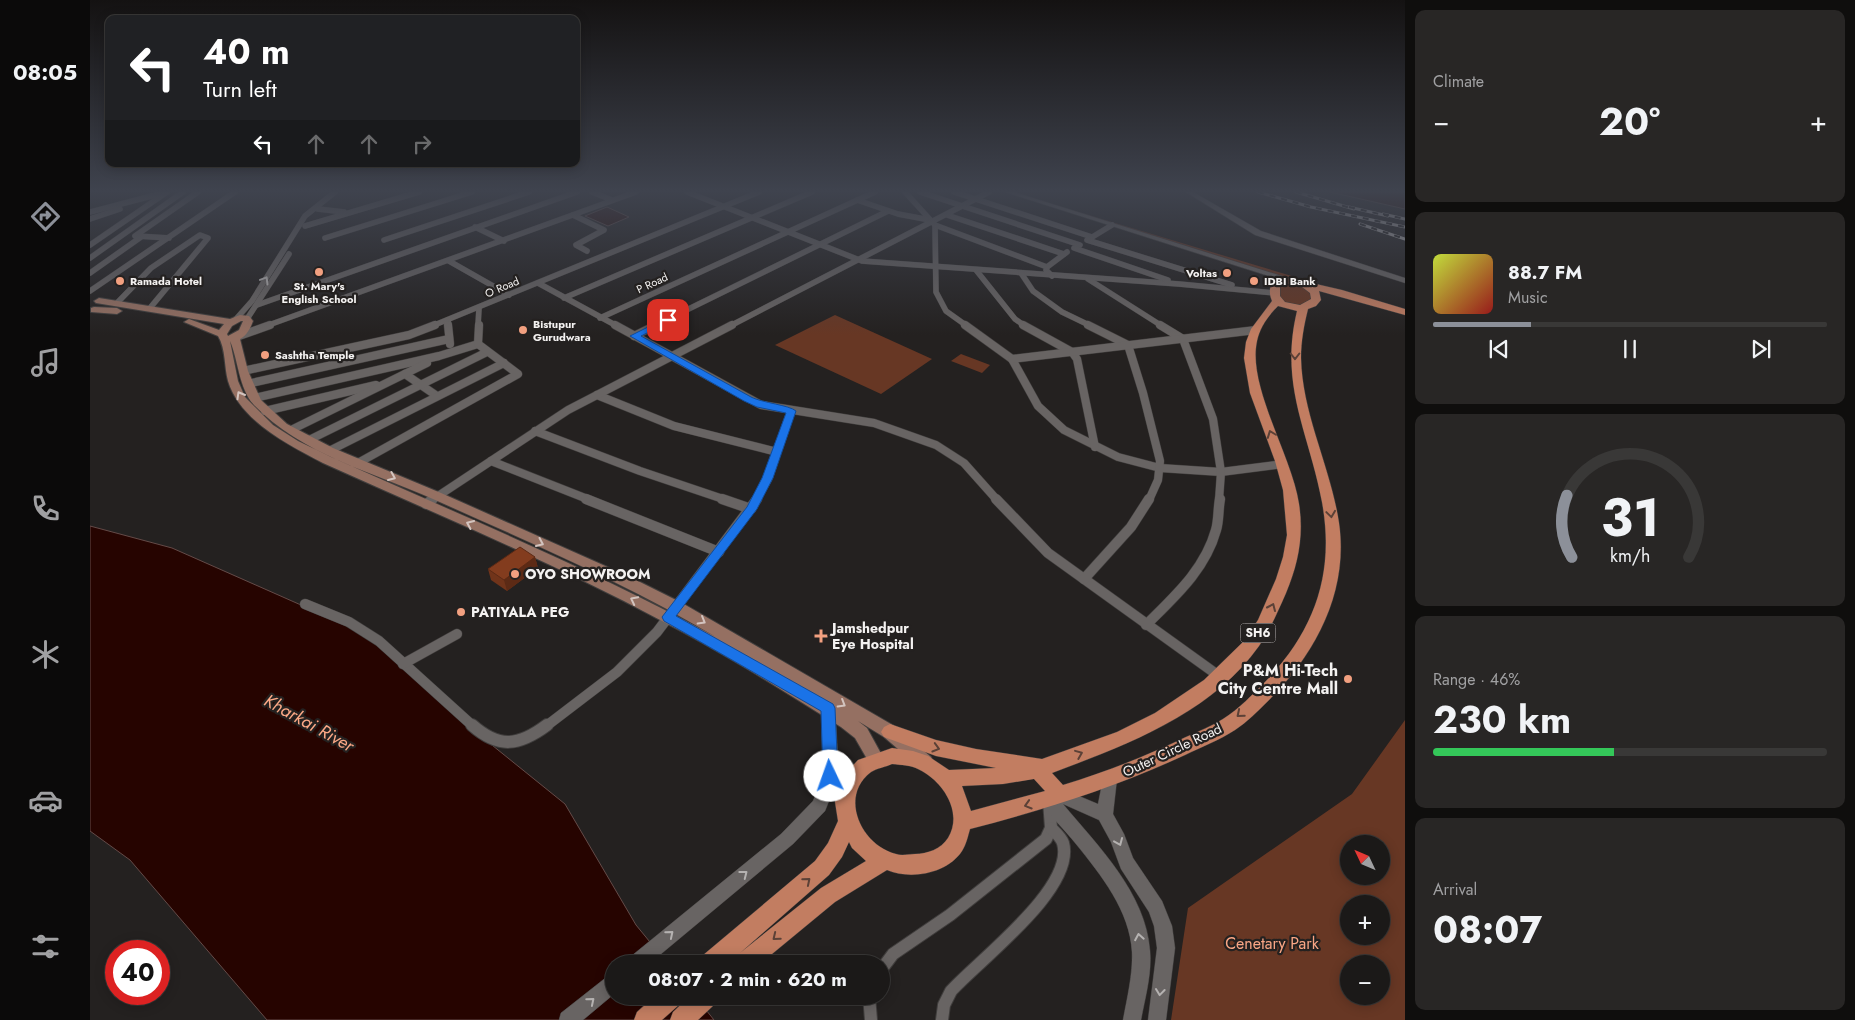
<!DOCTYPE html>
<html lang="en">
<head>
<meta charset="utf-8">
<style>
	body { margin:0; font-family:Jost,sans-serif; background:#282625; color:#f1f3f6; height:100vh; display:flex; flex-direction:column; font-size:19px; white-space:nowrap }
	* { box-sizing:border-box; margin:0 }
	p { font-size:16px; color:#a0a0a2 }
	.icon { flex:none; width:28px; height:28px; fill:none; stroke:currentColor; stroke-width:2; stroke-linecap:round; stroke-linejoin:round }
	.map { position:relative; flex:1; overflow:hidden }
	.side { display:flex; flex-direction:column; gap:10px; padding:10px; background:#0f0e0d; width:450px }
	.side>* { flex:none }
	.top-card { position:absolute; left:15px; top:15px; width:475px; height:152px; border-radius:10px; box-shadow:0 2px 12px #0003,0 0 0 1px #393837; background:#202124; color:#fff; overflow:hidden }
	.needle { width:32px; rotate:314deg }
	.controls { position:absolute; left:1250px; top:835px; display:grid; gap:10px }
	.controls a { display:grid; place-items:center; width:50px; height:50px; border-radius:50%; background:#1b1918; box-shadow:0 2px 12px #0003,0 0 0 1px #393837; font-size:25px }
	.speed { position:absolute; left:15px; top:940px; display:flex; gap:10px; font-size:25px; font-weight:700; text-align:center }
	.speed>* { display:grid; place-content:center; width:65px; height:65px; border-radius:50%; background:#1b1918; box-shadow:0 2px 12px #0003,0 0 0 1px #393837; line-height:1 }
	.speed .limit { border:8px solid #d22; background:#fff; color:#111 }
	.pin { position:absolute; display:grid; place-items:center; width:42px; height:42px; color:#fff; margin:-21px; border-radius:10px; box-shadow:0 2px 8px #0006 }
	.me { position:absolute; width:55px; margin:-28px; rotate:357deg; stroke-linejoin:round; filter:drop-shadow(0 0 4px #0008) }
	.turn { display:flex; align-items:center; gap:18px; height:105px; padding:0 15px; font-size:22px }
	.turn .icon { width:65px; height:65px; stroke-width:2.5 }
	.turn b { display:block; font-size:35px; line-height:42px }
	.lanes { display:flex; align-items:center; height:48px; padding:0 15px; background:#0003; justify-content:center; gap:25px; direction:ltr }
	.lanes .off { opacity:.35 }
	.big { font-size:38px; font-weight:700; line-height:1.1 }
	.side .widget { flex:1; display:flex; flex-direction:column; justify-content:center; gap:8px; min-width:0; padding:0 18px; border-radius:10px; background:#282625 }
	.side .dial { align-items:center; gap:0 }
	.dial svg { height:130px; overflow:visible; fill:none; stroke:#393837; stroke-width:7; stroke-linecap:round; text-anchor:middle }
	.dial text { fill:#f1f3f6; stroke:none }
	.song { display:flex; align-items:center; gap:15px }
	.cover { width:60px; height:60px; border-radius:8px; background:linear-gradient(135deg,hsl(70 70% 55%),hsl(0 70% 35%)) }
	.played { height:5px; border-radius:2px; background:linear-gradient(90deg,#8c9099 25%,#393837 25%) }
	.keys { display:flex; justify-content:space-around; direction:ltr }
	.heat { display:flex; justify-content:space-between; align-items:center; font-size:28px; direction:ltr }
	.charge { height:8px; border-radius:4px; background:linear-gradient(90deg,#34c759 46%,#393837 0) }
	.trip { position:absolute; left:515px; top:955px; width:285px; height:50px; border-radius:25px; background:#1b1918; box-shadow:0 2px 12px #0003,0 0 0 1px #393837; font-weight:700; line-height:50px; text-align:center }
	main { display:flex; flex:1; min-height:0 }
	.menu { display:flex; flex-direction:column; width:90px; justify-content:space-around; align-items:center; background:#0b0a0a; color:#a0a0a2 }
	.menu .icon { width:35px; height:35px }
	.menu .current { color:#8c9099 }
	.menu b { font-size:22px; color:#f1f3f6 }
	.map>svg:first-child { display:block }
</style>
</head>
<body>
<main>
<nav class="menu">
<b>08:05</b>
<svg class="icon current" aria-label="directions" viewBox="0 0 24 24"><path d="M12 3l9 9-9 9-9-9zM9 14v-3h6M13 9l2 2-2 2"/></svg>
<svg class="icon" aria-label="music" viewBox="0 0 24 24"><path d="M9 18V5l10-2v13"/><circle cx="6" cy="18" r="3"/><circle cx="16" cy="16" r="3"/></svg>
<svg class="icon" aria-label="phone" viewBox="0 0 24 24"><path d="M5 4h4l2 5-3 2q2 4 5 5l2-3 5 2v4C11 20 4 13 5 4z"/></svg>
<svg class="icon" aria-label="climate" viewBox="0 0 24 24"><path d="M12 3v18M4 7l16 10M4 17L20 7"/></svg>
<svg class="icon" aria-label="car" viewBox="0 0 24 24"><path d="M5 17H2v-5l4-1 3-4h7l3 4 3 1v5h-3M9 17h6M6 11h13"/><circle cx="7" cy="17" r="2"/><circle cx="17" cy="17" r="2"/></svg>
<svg class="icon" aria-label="filters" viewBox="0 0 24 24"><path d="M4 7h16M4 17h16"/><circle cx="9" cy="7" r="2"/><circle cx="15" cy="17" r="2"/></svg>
</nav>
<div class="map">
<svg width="1315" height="1020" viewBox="0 0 1315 1020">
	<rect width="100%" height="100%" fill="#242120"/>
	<!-- green -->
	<g fill="#673724" fill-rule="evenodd">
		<polygon points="915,192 922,192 1215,280 1198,277 1191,279 1211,285 1223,294 1221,299 1206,307 1187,299 1189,283 1179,274"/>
		<polygon points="745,315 842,359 791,394 685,345"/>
		<polygon points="871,354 900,365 892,373 861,361"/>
		<path d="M 1315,720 L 1315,1020 L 1081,1020 L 1098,908 L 1262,794 ZM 1259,844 L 1291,844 L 1291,876 L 1259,876 ZM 1259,904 L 1291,904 L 1291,936 L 1259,936 ZM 1259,964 L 1291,964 L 1291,996 L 1259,996 Z"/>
	</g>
	<!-- water -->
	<g fill="#260400" stroke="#644b48">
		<polygon points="1240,192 1315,192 1315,209"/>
		<polygon points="517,207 539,217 518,226 495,216"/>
		<polygon points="0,526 82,548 272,632 387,733 475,804 546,925 578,964 524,964 524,996 605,996 624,1020 177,1020 40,860 0,831"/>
	</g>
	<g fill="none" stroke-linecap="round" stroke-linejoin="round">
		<defs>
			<g id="minor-far3">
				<polyline points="502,192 522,200"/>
				<polyline points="597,192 772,261 1089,284 1184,293"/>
				<polyline points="815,192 845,225 846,292 856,311 877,326"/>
				<polyline points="830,192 990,245"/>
				<polyline points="864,192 1002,237"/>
				<polyline points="767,200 808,214 840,220"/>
				<polyline points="228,209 254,212"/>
				<polyline points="0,212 73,193"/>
				<polyline points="483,215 514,230 486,245 497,251"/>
				<polyline points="857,215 974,254"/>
				<polyline points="0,219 30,209"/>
				<polyline points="845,225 957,267 956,270 962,276"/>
				<polyline points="215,226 329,192"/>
				<polyline points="385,227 414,241"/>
				<polyline points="45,236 108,192"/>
				<polyline points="47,236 79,238"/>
				<polyline points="235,238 382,192"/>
				<polyline points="999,239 1022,225"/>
				<polyline points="294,240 439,192"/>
				<polyline points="997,240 1142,285"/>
				<polyline points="0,245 77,192"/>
				<polyline points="984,248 1078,280"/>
				<polyline points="0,258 93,192"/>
				<polyline points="359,261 419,295"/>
				<polyline points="957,267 977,252"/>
				<polyline points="886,270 925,319 935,326"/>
				<polyline points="0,273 51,237"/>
				<polyline points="931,273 943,291 972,312 1001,326"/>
				<polyline points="998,279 1072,326"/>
				<polyline points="448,283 527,326"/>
				<polyline points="0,291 145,192"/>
				<polyline points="474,298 722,192"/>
				<polyline points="27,303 61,268 110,235 118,238 60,308"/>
				<polyline points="167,305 487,192"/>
				<polyline points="510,318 785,192"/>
				<polyline points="146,319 162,301 215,216 245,192"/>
				<polyline points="157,319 199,254"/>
				<polyline points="358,320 359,326"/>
				<polyline points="176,326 546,192"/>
				<polyline points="342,326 669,192"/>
				<polyline points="388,326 389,308"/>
				<polyline points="564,326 798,211"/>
				<polyline points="640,326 899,192"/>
			</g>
			<g id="minor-far2">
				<polyline points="358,325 360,344"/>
				<polyline points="525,325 671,405 784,423 846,445 874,463 907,500"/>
				<polyline points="875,325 922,359 948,406 974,430 1028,457 1070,468 1131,472 1193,464"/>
				<polyline points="933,325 982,352 987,359 1005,447"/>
				<polyline points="998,325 1038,345 1053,393 1070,461 1068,480 1059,500"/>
				<polyline points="1070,325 1093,339 1123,419 1131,472 1129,500"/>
				<polyline points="149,336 180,325"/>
				<polyline points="544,336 566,325"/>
				<polyline points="922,359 1166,330"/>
				<polyline points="153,371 319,335 345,325"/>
				<polyline points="315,374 347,396"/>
				<polyline points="157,384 359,339"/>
				<polyline points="507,395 584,426 687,452"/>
				<polyline points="164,398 349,356 388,344"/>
				<polyline points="175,411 286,385"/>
				<polyline points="201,430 337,363"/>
				<polyline points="445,431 550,471 636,500"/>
				<polyline points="219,440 397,352"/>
				<polyline points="239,451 414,363"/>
				<polyline points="401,461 500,500"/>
				<polyline points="268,463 428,374 388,344 389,325"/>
				<polyline points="342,500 478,410 642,325"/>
				<polyline points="666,500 678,479 701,411"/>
			</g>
			<g id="minor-far1">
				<polyline points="496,499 629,552"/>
				<polyline points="632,499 661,509"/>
				<polyline points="906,499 958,553 1129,676"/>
				<polyline points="336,504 343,499"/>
				<polyline points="994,579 1041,527 1059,499"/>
				<polyline points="215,604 259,622 289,641 384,727"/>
				<path d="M 1056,625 C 1084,597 1115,570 1126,530 C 1129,520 1128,509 1130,499"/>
				<polyline points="313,664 367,634"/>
				<polyline points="455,727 527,672 567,632 667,499"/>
			</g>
			<g id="minor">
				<path d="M 382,725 C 409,749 429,746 457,725"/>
				<polyline points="791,970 803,954 860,915 956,839 961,828 959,801"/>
				<polyline points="779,996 781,1020"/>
				<path d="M 852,1020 L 854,1005 L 861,991 C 889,960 986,888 973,843 C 971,837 965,832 961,828"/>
			</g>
			<g id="tertiary">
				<polygon points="915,192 924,192 1214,283 1207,285"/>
				<polygon points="1096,192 1103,192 1171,231 1315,278 1315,283 1165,235"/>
				<polygon points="738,702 743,704 745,708 749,776 735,811 703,844 559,964 536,964 539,958 691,834 723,801 733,776 731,708 733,704"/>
				<path d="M 1019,772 L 1024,774 L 1027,779 L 1023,814 L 1034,834 L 1043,858 L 1072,901 L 1082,926 L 1085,948 L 1076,1020 L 1058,1020 L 1067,948 L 1064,926 L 1059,912 L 1031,869 L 1021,842 L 1009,820 L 973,804 C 1008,846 1056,893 1060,951 C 1062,974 1055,998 1051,1020 L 1033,1020 C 1037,998 1043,974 1042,952 C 1040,911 1011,875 986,844 C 975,830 959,816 951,799 L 954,794 L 959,792 L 963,793 L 965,790 L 970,788 L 1008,804 L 1014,774 Z"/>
				<polygon points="524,973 524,994 493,1020 469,1020 471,1013 518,976"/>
			</g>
			<g id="secondary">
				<path d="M 9,298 L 140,319 L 150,315 L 159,316 L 163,321 C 160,329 157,335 150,339 L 158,371 L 171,400 L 197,424 L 243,448 L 351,493 L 540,577 L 592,603 L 806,727 L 841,757 L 843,762 L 841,767 L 835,769 L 829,767 L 794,737 L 768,721 L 777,728 L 794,759 L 792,764 L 786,766 L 780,764 L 765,738 L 751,727 C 692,690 634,653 572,621 C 462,562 346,514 233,463 C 199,445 150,421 138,381 C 134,367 136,349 128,336 L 94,322 L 99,319 L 129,330 L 134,324 L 6,303 L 4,301 ZM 151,321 L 153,321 L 149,330 L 138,336 L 137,334 L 142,326 ZM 140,341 C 148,359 149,389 164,405 C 211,454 282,472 343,499 C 439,542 536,583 626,637 C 502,569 370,515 241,457 L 208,441 L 183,425 L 155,397 L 148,381 Z"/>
				<polygon points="4,307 27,308 32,311 27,314 1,312 1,308"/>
			</g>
			<g id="primary">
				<path d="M 1200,278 L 1252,290 L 1315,309 L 1315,315 L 1229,291 L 1231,300 L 1226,306 L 1218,309 C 1214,325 1211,341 1211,358 C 1212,414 1241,468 1249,523 C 1259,592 1225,655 1177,702 C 1167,712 1157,722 1145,730 C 1130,740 1111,747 1095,755 C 1026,787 954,810 880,829 C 878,836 876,845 872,851 C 857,874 820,880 797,870 L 745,902 L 670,964 L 642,964 L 645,957 L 637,964 L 609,964 L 612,956 L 725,861 L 738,843 L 748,821 L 745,802 L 750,782 L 753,776 L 768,760 L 802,748 L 823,751 L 838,756 L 859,770 L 906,768 L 846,756 L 794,737 L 791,732 L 794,727 L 800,724 L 846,740 L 886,749 L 952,759 L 1027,732 L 1065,713 L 1114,680 L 1154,641 L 1168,620 L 1186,579 L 1193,557 L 1197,535 L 1193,490 L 1185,461 L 1160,393 L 1154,358 L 1156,342 L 1161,329 L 1182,301 C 1179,294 1179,287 1183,281 ZM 1200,284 L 1212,287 L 1220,293 L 1221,299 L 1210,305 L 1195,302 L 1190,296 L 1190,285 ZM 1188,306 L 1207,311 C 1189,386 1219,432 1232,502 C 1245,573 1225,630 1176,681 C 1163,694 1149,709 1133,719 C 1122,726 1109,731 1096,737 C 1056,756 1016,772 973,785 L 962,773 C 1036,745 1121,714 1169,646 C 1180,630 1188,611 1196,593 C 1208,564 1214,536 1209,504 C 1202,456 1157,386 1167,341 C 1170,327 1178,316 1188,306 ZM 802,764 C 811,765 821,765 828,769 C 852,780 874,812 858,838 C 851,849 837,854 825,854 C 819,854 812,856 806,854 C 772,846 748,797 781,772 C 787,768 796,767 802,764 ZM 944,779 L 955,791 L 881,811 L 872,786 L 913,784 ZM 759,842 L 762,848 L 776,861 L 731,888 L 650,953 L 739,875 L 752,857 Z"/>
				<polygon points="565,996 593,996 590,1004 572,1020 544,1020 547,1012"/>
				<polygon points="600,996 628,996 625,1004 608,1020 580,1020 583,1012"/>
			</g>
		</defs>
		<!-- minor-far3 casing -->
		<use href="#minor-far3" stroke="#403e3d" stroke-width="6"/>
		<!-- minor-far2 casing -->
		<use href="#minor-far2" stroke="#403e3d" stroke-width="9"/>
		<!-- minor-far1 casing -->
		<use href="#minor-far1" stroke="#403e3d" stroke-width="11"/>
		<!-- minor casing -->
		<use href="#minor" stroke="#403e3d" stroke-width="14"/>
		<!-- tertiary casing -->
		<use href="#tertiary" stroke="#403e3d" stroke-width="1"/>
		<!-- secondary casing -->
		<use href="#secondary" stroke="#403e3d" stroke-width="2"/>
		<!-- primary casing -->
		<use href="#primary" stroke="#403e3d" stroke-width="1"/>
		<!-- minor-far3 -->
		<use href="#minor-far3" stroke="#686463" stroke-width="5.5"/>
		<!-- minor-far2 -->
		<use href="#minor-far2" stroke="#686463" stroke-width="8"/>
		<!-- minor-far1 -->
		<use href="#minor-far1" stroke="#686463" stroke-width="10"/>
		<!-- minor -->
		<use href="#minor" stroke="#686463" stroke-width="12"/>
		<!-- tertiary -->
		<use href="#tertiary" fill="#686463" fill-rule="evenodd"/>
		<!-- secondary -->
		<use href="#secondary" fill="#957062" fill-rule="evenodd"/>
		<!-- primary -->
		<use href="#primary" fill="#c27d61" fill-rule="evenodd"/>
		<defs>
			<g id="rail">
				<polyline points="1168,192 1221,207 1315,227"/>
				<polyline points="1206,192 1264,209"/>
				<polyline points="1259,207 1298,216"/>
				<polyline points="1293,214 1315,219"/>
				<polyline points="1270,224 1315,239"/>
			</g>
		</defs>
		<!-- rail casing -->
		<use href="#rail" stroke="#b9b6b5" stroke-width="3"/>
		<!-- rail -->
		<use href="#rail" stroke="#242120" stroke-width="2" stroke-dasharray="6" stroke-linecap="butt"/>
	</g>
	<!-- wall -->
	<polygon fill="#71341a" points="445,557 448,568 417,591 401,580 398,569"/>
	<!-- shaded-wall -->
	<polygon fill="#5c2a15" points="445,557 448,568 417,591 414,580"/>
	<!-- building -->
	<polygon fill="#833c1e" stroke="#5c2a15" points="430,547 445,557 414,580 398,569"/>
	<!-- one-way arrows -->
	<defs><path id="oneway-chevron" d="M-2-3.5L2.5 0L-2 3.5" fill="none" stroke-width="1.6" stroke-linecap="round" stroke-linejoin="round" transform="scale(1.25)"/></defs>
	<g stroke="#b5b2b1">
		<use href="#oneway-chevron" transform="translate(175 280) rotate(-59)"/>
		<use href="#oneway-chevron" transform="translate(1029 842) rotate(67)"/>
		<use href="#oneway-chevron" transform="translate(654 874) rotate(-38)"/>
		<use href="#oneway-chevron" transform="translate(580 934) rotate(-40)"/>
		<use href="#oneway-chevron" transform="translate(1049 937) rotate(-100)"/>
		<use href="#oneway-chevron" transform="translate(1070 992) rotate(97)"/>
		<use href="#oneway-chevron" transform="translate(501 1001) rotate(-40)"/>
	</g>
	<g stroke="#5b4137">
		<use href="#oneway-chevron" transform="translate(1205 356) rotate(90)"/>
		<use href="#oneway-chevron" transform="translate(1181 434) rotate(-111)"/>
		<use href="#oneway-chevron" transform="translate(1241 514) rotate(82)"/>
		<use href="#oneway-chevron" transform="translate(1182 607) rotate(-66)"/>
		<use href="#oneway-chevron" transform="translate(1150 714) rotate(140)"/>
		<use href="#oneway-chevron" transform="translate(846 748) rotate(16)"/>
		<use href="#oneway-chevron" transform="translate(989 754) rotate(-22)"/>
		<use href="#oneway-chevron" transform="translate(938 805) rotate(163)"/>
		<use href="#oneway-chevron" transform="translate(717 881) rotate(-40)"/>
		<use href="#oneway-chevron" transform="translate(686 937) rotate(141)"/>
	</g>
	<g stroke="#d3c4bf">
		<use href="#oneway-chevron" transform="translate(150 395) rotate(-120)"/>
		<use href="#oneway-chevron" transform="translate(302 477) rotate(23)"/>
		<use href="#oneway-chevron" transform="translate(380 524) rotate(-156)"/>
		<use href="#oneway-chevron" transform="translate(450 543) rotate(24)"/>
		<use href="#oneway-chevron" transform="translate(544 600) rotate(-153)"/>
		<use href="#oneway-chevron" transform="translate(612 621) rotate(30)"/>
		<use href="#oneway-chevron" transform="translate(752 704) rotate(31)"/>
	</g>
	<!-- sky -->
	<linearGradient id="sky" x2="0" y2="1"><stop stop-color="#141212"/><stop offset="0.57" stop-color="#3f434e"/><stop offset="1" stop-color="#3f434e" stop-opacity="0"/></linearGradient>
	<rect width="1315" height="335" fill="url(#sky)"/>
	<!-- route -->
	<path fill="#1a73e8" stroke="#114b97" d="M 578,317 L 581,318 L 581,321 L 551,336 L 661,397 C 673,403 699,405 706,411 L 683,478 L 667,509 L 586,616 L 743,704 L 745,708 L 748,776 L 746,781 L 740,783 L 735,781 L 733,776 L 731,711 L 574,621 L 572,617 L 657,507 L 672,478 L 696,413 L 667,407 L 654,401 L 540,336 Z"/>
	<!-- markers -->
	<g fill="#f2a080" stroke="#242120" stroke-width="2">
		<circle cx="229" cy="272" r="5"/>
		<circle cx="1137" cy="273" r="5"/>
		<circle cx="30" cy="281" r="5"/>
		<circle cx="1164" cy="281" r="5"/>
		<circle cx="433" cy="330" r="5"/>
		<circle cx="175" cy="355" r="5"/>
		<circle cx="425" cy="574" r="5"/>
		<circle cx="371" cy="612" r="5"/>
		<path d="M728.5 628.5h5v5h5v5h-5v5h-5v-5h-5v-5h5z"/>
		<circle cx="1258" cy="679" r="5"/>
	</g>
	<g text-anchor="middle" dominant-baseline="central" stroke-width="4.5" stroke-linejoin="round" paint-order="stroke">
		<!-- far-poi labels -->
		<g font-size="11" font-weight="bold" fill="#f4f2f1" stroke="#242120" text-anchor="start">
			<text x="1127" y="273" text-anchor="end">Voltas</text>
			<text x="40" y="281">Ramada Hotel</text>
			<text x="1174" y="281">IDBI Bank</text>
			<text x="229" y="286" text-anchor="middle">St. Mary's<tspan x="229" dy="13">English School</tspan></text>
			<text x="443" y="324">Bistupur<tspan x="443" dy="13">Gurudwara</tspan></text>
			<text x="185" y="355">Sashtha Temple</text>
		</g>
		<!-- far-street labels -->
		<g font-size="11" fill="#f4f2f1" stroke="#242120">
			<text transform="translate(562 283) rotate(-25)">P Road</text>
			<text transform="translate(412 287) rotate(-23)">O Road</text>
		</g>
		<!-- shield labels -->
		<rect fill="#242120" stroke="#b6b3b2" stroke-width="1" x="1150.5" y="623.5" width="35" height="19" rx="4"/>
		<g font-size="12" font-weight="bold" fill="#f4f2f1">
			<text x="1168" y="633">SH6</text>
		</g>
		<!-- poi labels -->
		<g font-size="14" font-weight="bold" fill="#f4f2f1" stroke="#242120" text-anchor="start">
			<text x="435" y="574">OYO SHOWROOM</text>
			<text x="381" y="612">PATIYALA PEG</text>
			<text x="742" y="628">Jamshedpur<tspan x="742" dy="16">Eye Hospital</tspan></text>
		</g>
		<!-- street labels -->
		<g font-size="14" fill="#f4f2f1" stroke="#242120">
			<text transform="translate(1082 750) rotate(-25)">Outer Circle Road</text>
		</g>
		<!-- near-poi labels -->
		<g font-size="16" font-weight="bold" fill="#f4f2f1" stroke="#242120" text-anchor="end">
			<text x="1248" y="670">P&amp;M Hi-Tech<tspan x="1248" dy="18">City Centre Mall</tspan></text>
		</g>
		<!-- near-park labels -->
		<g font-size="16" fill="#faa685" stroke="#242120">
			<text x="1182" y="943">Cenetary Park</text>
		</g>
		<!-- near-water labels -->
		<g font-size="18" font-style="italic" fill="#fba886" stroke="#242120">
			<text transform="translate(219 723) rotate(29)">Kharkai River</text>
		</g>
	</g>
</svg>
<div class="controls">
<a><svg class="needle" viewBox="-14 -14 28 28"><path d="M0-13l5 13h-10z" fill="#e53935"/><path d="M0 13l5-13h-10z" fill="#a0a0a2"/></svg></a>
<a>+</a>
<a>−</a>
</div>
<div class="speed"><div class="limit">40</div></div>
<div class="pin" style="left:578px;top:320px;background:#d93025"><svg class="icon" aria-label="arrive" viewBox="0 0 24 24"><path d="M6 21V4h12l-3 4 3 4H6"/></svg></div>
<svg class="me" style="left:740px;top:776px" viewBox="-20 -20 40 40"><circle r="19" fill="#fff"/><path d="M0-13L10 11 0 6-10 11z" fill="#1a73e8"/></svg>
<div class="trip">08:07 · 2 min · 620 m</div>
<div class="top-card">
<div class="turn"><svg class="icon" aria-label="left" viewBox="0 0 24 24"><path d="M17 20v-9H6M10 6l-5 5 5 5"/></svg><div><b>40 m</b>Turn left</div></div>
<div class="lanes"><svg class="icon" aria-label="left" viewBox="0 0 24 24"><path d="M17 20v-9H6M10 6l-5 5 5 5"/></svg><svg class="icon off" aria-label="ahead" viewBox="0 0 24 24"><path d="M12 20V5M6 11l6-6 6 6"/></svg><svg class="icon off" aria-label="ahead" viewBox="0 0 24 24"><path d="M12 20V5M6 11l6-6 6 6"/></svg><svg class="icon off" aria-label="right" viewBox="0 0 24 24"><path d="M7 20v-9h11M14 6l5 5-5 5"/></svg></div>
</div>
</div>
<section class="side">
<div class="widget"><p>Climate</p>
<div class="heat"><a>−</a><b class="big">20°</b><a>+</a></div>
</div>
<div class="widget">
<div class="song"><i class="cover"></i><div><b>88.7 FM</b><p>Music</p></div></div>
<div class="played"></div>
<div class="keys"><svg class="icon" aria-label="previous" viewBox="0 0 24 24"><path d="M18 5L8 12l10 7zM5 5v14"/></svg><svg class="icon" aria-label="pause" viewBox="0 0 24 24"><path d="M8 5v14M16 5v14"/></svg><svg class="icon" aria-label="next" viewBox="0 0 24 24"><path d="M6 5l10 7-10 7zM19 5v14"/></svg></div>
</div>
<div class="widget dial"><svg viewBox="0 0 100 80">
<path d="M14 69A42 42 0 1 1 86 69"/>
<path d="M14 69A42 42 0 0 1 11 31" stroke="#8c9099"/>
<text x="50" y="56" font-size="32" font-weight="700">31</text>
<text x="50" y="72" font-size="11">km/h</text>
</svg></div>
<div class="widget"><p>Range · 46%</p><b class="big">230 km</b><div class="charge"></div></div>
<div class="widget"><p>Arrival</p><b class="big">08:07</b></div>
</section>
</main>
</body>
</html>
